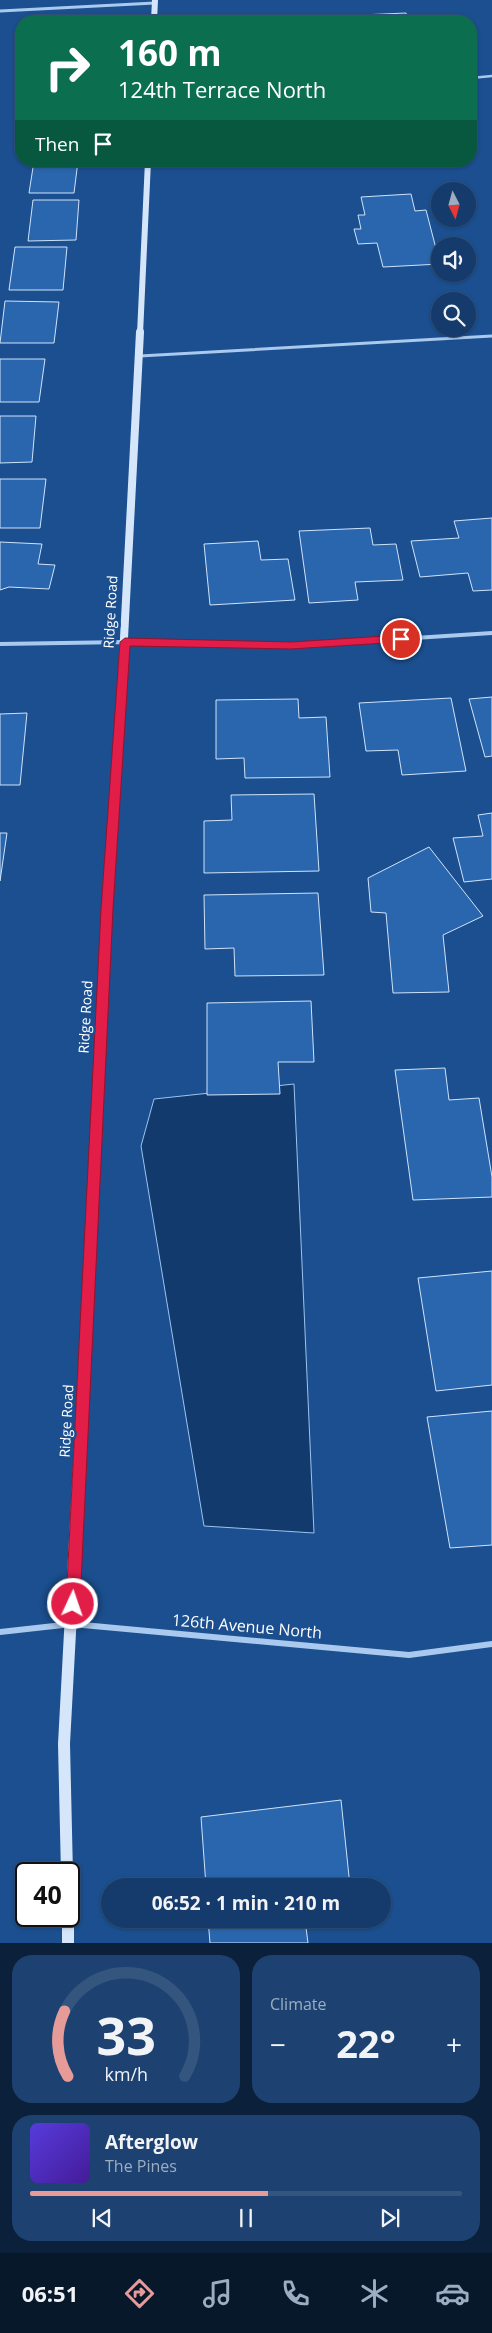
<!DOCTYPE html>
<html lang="en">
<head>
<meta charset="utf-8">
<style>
	body { margin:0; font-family:"Open Sans",sans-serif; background:#1d4271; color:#f1f3f6; height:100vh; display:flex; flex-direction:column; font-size:19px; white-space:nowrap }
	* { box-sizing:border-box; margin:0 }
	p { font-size:16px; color:#9dadc1 }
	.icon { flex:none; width:28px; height:28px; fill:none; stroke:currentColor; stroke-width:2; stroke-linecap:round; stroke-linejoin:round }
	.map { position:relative; height:1943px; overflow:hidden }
	.drawer { display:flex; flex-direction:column; gap:12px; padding:12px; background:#0b203b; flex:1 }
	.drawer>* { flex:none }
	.hud { position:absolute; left:15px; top:15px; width:462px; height:152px; border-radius:20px; box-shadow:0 1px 4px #0004,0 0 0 1px #33557e; background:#0b6e4f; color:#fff; overflow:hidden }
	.needle { width:32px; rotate:174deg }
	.buttons { position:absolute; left:431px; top:182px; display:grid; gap:10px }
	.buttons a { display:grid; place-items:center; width:45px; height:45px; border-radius:50%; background:#143b6b; box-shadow:0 1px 4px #0004,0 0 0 1px #33557e; font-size:25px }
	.speed { position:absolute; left:15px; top:1862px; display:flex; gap:10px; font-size:25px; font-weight:700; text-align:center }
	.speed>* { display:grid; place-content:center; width:65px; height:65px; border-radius:50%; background:#143b6b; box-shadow:0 1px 4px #0004,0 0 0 1px #33557e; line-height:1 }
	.speed .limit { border:2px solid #111; border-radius:8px; background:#fff; color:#111 }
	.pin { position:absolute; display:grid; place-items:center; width:42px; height:42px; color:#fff; margin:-21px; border:2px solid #fff; border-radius:50%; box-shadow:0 1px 5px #0007 }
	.me { position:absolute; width:55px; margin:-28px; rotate:3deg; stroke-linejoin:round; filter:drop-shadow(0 0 4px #0008) }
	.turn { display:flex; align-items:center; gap:18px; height:105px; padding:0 20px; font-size:22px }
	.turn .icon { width:65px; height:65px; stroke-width:2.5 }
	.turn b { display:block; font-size:35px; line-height:42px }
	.then { display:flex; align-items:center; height:48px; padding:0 20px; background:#0003; gap:10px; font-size:19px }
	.big { font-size:38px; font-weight:700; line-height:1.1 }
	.drawer .tile { flex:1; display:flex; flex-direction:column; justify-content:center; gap:8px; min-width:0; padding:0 18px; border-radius:20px; background:#1d4271 }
	.drawer .dial { align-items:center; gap:0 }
	.dial svg { height:130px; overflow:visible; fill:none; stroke:#33557e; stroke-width:7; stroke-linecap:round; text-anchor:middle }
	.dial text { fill:#f1f3f6; stroke:none }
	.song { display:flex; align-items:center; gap:15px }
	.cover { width:60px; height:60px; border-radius:8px; background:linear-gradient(135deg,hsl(250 70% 55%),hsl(260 70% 35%)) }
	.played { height:5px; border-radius:2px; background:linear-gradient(90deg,#e69b98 55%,#33557e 55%) }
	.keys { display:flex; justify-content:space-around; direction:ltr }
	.heat { display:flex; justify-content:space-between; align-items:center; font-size:28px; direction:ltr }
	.drawer .tiles { flex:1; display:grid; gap:12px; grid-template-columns:1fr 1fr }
	.tile:last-child { grid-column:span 2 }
	.trip { position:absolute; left:101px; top:1878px; width:290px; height:50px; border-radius:25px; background:#143b6b; box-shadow:0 1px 4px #0004,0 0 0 1px #33557e; font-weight:700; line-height:50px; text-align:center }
	.tabs { display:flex; height:80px; justify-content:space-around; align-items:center; background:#08182b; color:#9dadc1 }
	.tabs .icon { width:35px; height:35px }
	.tabs .on { color:#e69b98 }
	.tabs b { font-size:22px; color:#f1f3f6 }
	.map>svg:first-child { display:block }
</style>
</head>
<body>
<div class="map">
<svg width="492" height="1943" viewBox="0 0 492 1943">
	<rect width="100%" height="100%" fill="#1b4f8f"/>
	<!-- water -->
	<polygon fill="#123a6d" stroke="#9cc4f0" points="294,1084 314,1533 204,1526 141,1146 154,1099"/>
	<!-- building -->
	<g fill="#2a66ad" stroke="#cfe3fa">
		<polygon points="406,13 409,21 315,21 314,17"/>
		<polygon points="34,161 78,161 74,193 29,193"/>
		<polygon points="411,194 415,211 426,210 440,264 383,267 377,243 358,244 354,229 361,229 358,215 365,215 361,197"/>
		<polygon points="33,200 79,200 76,240 28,241"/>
		<polygon points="15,247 67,247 63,290 9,290"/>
		<polygon points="5,301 59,302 54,343 0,343"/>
		<polygon points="0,359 45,359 39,402 0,402"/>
		<polygon points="0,416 36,416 32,462 0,463"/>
		<polygon points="0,479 46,479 40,528 0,528"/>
		<polygon points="492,518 492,590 473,591 468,573 420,577 411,541 459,538 454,521"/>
		<polygon points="370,528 373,545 396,544 403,580 355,582 358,600 309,603 299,531"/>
		<polygon points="258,541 261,560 288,559 295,600 210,605 204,544"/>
		<polygon points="0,542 42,544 38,564 55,565 49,589 9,587 0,590"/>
		<polygon points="492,697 492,756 485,757 469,699"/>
		<polygon points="451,698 466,771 402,775 398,750 366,751 359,703"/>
		<polygon points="298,699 299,718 326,717 330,777 245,778 244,758 216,759 216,700"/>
		<polygon points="27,713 20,785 0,785 0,714"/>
		<polygon points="314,794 319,871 204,873 204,821 232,820 231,795"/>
		<polygon points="492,813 492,879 464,882 453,838 483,836 478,815"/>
		<polygon points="0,833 7,833 0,881"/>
		<polygon points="429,847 483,916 443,935 449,992 393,993 386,913 371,912 368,878"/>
		<polygon points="318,893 324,975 235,976 234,948 205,949 204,895"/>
		<polygon points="311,1001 314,1062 278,1062 280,1094 207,1095 207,1003"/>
		<polygon points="445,1068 449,1100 479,1098 492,1177 492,1197 413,1200 395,1070"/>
		<polygon points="492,1271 492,1385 436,1391 418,1278"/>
		<polygon points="492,1411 492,1545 450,1548 427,1417"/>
		<polygon points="341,1800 350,1886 206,1886 201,1817"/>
		<polygon points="208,1919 314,1919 305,1920 308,1943 210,1943"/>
	</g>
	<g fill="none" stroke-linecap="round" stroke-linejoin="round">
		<!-- lane-far1 -->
		<polyline stroke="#a9c9ee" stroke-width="2.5" points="471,78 492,76"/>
		<!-- lane -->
		<polyline stroke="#a9c9ee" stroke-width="3" points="140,356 492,336"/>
		<!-- street-far2 -->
		<polyline stroke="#a9c9ee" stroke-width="3" points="0,11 155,3"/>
		<!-- street-far1 -->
		<polyline stroke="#a9c9ee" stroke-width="4" points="0,644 125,642 291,646 492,633"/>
		<!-- street -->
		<polyline stroke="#a9c9ee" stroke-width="6" points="0,1632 72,1624 409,1655 492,1644"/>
		<!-- secondary-far3 -->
		<g stroke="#d6e6fa" stroke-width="6">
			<polyline points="154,21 155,0"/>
			<polyline points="140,334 148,161"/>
		</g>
		<!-- secondary-far2 -->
		<polyline stroke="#d6e6fa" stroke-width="8" points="118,753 140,332"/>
		<!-- secondary-far1 -->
		<polyline stroke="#d6e6fa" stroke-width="10" points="89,1280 107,909 118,751"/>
		<!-- secondary -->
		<g stroke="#d6e6fa" stroke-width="12">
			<polyline points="67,1874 64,1744 89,1279"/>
			<polyline points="68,1916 68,1943"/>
		</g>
	</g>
	<!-- route -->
	<polygon fill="#e11d48" stroke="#92132f" points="401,635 405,639 401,642 291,649 130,646 113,909 80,1604 78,1609 73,1612 68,1609 66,1604 101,909 120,642 125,638 291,642"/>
	<g text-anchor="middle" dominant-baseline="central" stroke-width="5" stroke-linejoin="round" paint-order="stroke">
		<!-- street labels -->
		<g font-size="14" fill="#fff" stroke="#1b4f8f">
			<text transform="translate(110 612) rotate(-87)">Ridge Road</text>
			<text transform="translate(85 1017) rotate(-87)">Ridge Road</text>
			<text transform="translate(66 1421) rotate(-87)">Ridge Road</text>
		</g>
		<!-- near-street labels -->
		<g font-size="16" fill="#fff" stroke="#1b4f8f">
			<text transform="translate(247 1626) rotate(5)">126th Avenue North</text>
		</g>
	</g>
</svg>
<div class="buttons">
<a><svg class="needle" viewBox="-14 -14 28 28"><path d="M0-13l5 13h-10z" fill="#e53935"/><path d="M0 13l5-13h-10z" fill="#9dadc1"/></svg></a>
<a><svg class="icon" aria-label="sound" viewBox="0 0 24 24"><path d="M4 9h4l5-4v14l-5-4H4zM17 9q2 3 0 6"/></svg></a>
<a><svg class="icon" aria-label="search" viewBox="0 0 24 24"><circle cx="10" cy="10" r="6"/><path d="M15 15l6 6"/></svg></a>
</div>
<div class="speed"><div class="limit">40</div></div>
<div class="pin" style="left:401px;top:639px;background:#d93025"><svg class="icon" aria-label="arrive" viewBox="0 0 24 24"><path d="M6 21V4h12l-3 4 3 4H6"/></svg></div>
<svg class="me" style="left:73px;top:1604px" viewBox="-20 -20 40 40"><circle r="17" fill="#e11d48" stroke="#fff" stroke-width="3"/><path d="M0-11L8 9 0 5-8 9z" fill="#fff"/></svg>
<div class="trip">06:52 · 1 min · 210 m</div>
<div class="hud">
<div class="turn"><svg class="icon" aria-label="right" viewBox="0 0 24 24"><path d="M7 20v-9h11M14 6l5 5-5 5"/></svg><div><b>160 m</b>124th Terrace North</div></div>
<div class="then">Then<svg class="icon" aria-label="arrive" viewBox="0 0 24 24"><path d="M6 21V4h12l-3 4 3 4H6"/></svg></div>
</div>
</div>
<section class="drawer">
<div class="tiles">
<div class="tile dial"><svg viewBox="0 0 100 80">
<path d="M14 69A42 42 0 1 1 86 69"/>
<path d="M14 69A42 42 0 0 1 12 29" stroke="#e69b98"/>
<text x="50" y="56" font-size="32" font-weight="700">33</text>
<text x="50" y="72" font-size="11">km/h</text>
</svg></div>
<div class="tile"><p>Climate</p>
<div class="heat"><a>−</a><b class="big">22°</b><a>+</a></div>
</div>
<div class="tile">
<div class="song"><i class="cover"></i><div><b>Afterglow</b><p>The Pines</p></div></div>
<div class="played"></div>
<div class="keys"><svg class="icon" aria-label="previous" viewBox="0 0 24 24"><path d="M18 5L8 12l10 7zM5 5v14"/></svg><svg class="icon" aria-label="pause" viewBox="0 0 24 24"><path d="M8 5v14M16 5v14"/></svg><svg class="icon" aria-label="next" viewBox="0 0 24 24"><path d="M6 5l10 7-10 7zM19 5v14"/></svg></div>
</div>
</div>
</section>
<nav class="tabs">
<b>06:51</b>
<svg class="icon on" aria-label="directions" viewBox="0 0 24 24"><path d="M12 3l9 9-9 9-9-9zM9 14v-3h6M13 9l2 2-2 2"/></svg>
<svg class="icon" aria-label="music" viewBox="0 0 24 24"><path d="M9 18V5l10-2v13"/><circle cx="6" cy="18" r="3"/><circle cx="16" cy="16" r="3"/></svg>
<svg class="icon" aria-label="phone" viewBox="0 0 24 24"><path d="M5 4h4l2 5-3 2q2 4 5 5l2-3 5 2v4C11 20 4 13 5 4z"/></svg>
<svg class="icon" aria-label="climate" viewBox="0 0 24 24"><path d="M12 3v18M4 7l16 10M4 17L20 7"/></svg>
<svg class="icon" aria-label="car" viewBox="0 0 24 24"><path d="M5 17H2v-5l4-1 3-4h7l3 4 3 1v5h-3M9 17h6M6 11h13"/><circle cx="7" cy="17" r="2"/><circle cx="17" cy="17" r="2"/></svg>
</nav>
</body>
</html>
